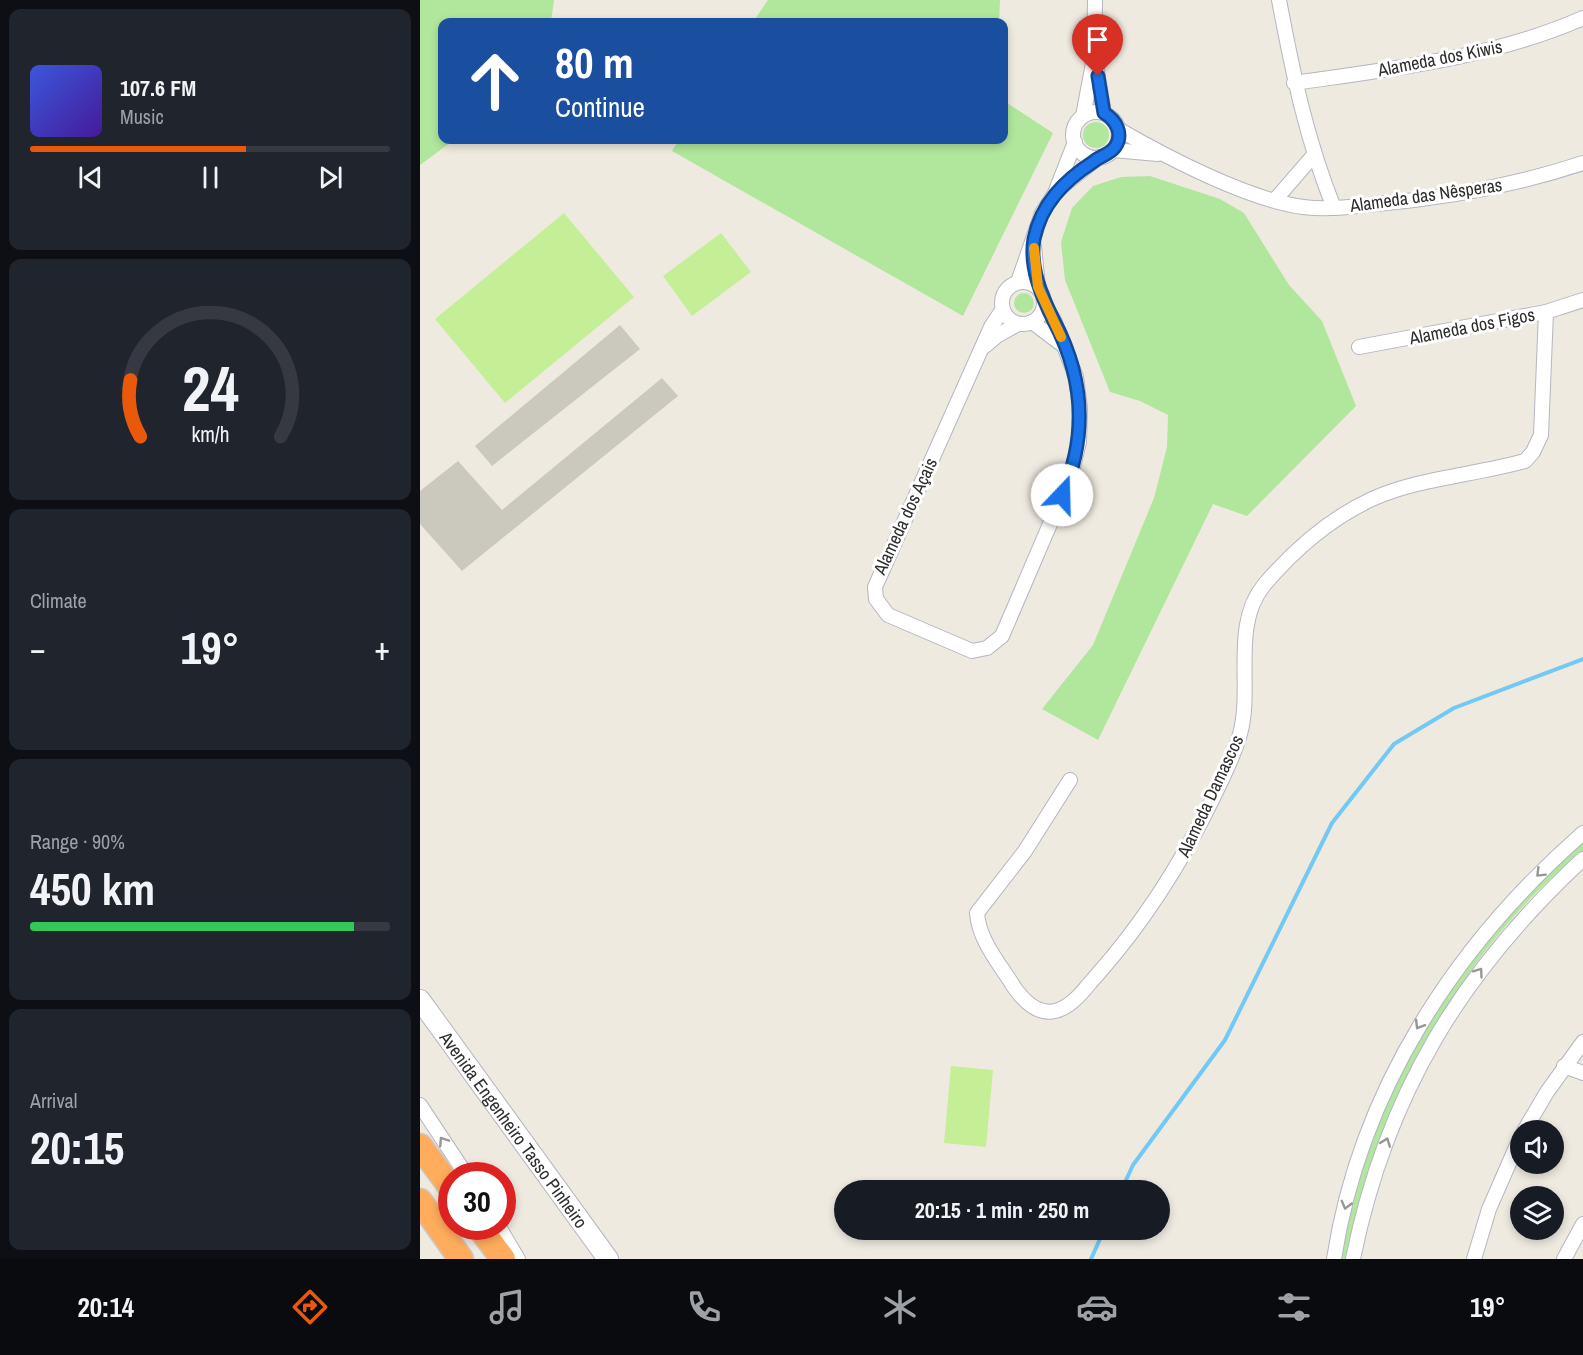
<!DOCTYPE html>
<html lang="en">
<head>
<meta charset="utf-8">
<style>
	body { margin:0; font-family:"Archivo Narrow",sans-serif; background:#20242c; color:#f1f3f6; height:100vh; display:flex; flex-direction:column; font-size:22px; white-space:nowrap }
	* { box-sizing:border-box; margin:0 }
	p { font-size:20px; color:#9ea1a6 }
	.icon { flex:none; width:33px; height:33px; fill:none; stroke:currentColor; stroke-width:2; stroke-linecap:round; stroke-linejoin:round }
	.map { position:relative; flex:1; overflow:hidden }
	.side { display:flex; flex-direction:column; gap:9px; padding:9px; background:#0d0f14; width:420px }
	.side>* { flex:none }
	.banner { position:absolute; left:18px; top:18px; width:570px; height:126px; border-radius:12px; box-shadow:0 3px 9px #0003; background:#1a4fa0; color:#fff; overflow:hidden }
	.buttons { position:absolute; left:1090px; top:1120px; display:grid; gap:12px }
	.buttons a { display:grid; place-items:center; width:54px; height:54px; border-radius:50%; background:#171b24; box-shadow:0 3px 9px #0003; font-size:30px }
	.speed { position:absolute; left:18px; top:1162px; display:flex; gap:12px; font-size:30px; font-weight:700; text-align:center }
	.speed>* { display:grid; place-content:center; width:78px; height:78px; border-radius:50%; background:#171b24; box-shadow:0 3px 9px #0003; line-height:1 }
	.speed .limit { border:9px solid #d22; background:#fff; color:#111 }
	.pin { position:absolute; display:grid; place-items:center; width:51px; height:51px; color:#fff; margin:-62px -26px; border-radius:50% 50% 50% 0; rotate:-45deg; box-shadow:0 0 6px #0007 }
	.pin .icon { rotate:45deg }
	.me { position:absolute; width:66px; margin:-33px; rotate:21deg; stroke-linejoin:round; filter:drop-shadow(0 0 4px #0008) }
	.turn { display:flex; align-items:center; gap:21px; height:126px; padding:0 18px; font-size:27px }
	.turn .icon { width:78px; height:78px; stroke-width:2.5 }
	.turn b { display:block; font-size:42px; line-height:51px }
	.big { font-size:45px; font-weight:700; line-height:1.1 }
	.side .card { flex:1; display:flex; flex-direction:column; justify-content:center; gap:9px; min-width:0; padding:0 21px; border-radius:12px; background:#20242c }
	.side .dial { align-items:center; gap:0 }
	.dial svg { height:156px; overflow:visible; fill:none; stroke:#363941; stroke-width:7; stroke-linecap:round; text-anchor:middle }
	.dial text { fill:#f1f3f6; stroke:none }
	.song { display:flex; align-items:center; gap:18px }
	.cover { width:72px; height:72px; border-radius:9px; background:linear-gradient(135deg,hsl(230 70% 55%),hsl(260 70% 35%)) }
	.played { height:6px; border-radius:3px; background:linear-gradient(90deg,#ea580c 60%,#363941 60%) }
	.keys { display:flex; justify-content:space-around; direction:ltr }
	.heat { display:flex; justify-content:space-between; align-items:center; font-size:33px; direction:ltr }
	.charge { height:9px; border-radius:4px; background:linear-gradient(90deg,#34c759 90%,#363941 0) }
	.trip { position:absolute; left:414px; top:1180px; width:336px; height:60px; border-radius:30px; background:#171b24; box-shadow:0 3px 9px #0003; font-weight:700; line-height:60px; text-align:center }
	.menu { display:flex; height:96px; justify-content:space-around; align-items:center; background:#090b0e; color:#9ea1a6 }
	.menu .icon { width:42px; height:42px }
	.menu .current { color:#ea580c }
	.menu b { font-size:27px; color:#f1f3f6 }
	main { display:flex; flex:1; min-height:0 }
	.map>svg:first-child { display:block }
</style>
</head>
<body>
<main>
<section class="side">
<div class="card">
<div class="song"><i class="cover"></i><div><b>107.6 FM</b><p>Music</p></div></div>
<div class="played"></div>
<div class="keys"><svg class="icon" aria-label="previous" viewBox="0 0 24 24"><path d="M18 5L8 12l10 7zM5 5v14"/></svg><svg class="icon" aria-label="pause" viewBox="0 0 24 24"><path d="M8 5v14M16 5v14"/></svg><svg class="icon" aria-label="next" viewBox="0 0 24 24"><path d="M6 5l10 7-10 7zM19 5v14"/></svg></div>
</div>
<div class="card dial"><svg viewBox="0 0 100 80">
<path d="M14 69A42 42 0 1 1 86 69"/>
<path d="M14 69A42 42 0 0 1 9 40" stroke="#ea580c"/>
<text x="50" y="56" font-size="32" font-weight="700">24</text>
<text x="50" y="72" font-size="11">km/h</text>
</svg></div>
<div class="card"><p>Climate</p>
<div class="heat"><a>−</a><b class="big">19°</b><a>+</a></div>
</div>
<div class="card"><p>Range · 90%</p><b class="big">450 km</b><div class="charge"></div></div>
<div class="card"><p>Arrival</p><b class="big">20:15</b></div>
</section>
<div class="map">
<svg width="1163" height="1259" viewBox="0 0 1163 1259">
	<rect width="100%" height="100%" fill="#efeae0"/>
	<!-- green -->
	<g fill="#b1e79c">
		<polygon points="0,0 134,0 131,22 22,22 22,140 34,140 0,165"/>
		<polygon points="348,0 580,0 579,22 333,22"/>
		<polygon points="584,101 633,133 543,316 252,151 259,140 584,140"/>
		<circle cx="676" cy="135" r="13"/>
		<polygon points="730,176 800,199 824,213 869,285 902,321 936,406 827,516 793,504 678,740 622,709 673,645 734,498 747,447 748,415 720,401 690,392 645,280 641,242 652,208 673,186 701,177"/>
		<circle cx="604" cy="303" r="10"/>
		<path d="M 1163,838 L 1163,852 C 1066,925 989,1052 951,1166 C 941,1196 937,1228 929,1259 L 921,1259 C 944,1131 1000,1013 1085,915 C 1108,887 1137,863 1163,838 Z"/>
	</g>
	<!-- pitch -->
	<g fill="#c4ef97">
		<polygon points="144,213 214,297 85,403 15,319"/>
		<polygon points="301,233 331,272 272,316 243,276"/>
		<polygon points="531,1066 573,1070 566,1147 524,1143"/>
	</g>
	<g fill="none" stroke-linecap="round" stroke-linejoin="round">
		<!-- stream -->
		<g stroke="#71c9f4" stroke-width="4">
			<polyline points="701,1191 713,1165 805,1040 912,823 974,744 1034,708 1163,659"/>
			<polyline points="671,1259 684,1230"/>
		</g>
	</g>
	<!-- building -->
	<g fill="#cbc8be">
		<polygon points="200,325 220,349 72,466 55,446"/>
		<polygon points="242,378 258,396 42,571 0,524 0,491 38,461 82,510"/>
	</g>
	<g fill="none" stroke-linecap="round" stroke-linejoin="round">
		<defs>
			<g id="minor">
				<path d="M 859,0 C 873,74 886,138 914,208"/>
				<polyline points="676,66 684,113"/>
				<path d="M 874,83 C 972,69 1072,58 1163,18"/>
				<circle cx="676" cy="135" r="23"/>
				<polyline points="663,116 674,58 675,0"/>
				<path d="M 698,129 C 746,157 829,200 883,207 C 908,210 932,207 957,204 C 1026,198 1097,185 1163,163"/>
				<polyline points="693,150 738,154"/>
				<polyline points="640,188 679,157"/>
				<polyline points="855,200 893,156"/>
				<polyline points="614,246 618,287"/>
				<circle cx="603" cy="303" r="21"/>
				<polyline points="598,282 622,213 635,193 655,142"/>
				<polyline points="583,309 571,327 455,587 456,599 468,615 552,651 567,648 582,636 651,475 659,442 660,408 656,377 634,320 625,306"/>
				<polyline points="612,322 644,346"/>
				<polyline points="565,346 578,335 598,324"/>
				<polyline points="939,347 1126,312 1163,300"/>
				<path d="M 650,780 L 605,851 L 557,913 C 559,941 580,964 594,987 C 603,1000 617,1015 635,1011 C 653,1007 665,988 677,975 C 724,922 762,862 793,798 C 803,777 814,756 820,734 C 833,688 811,625 844,585 C 873,551 911,518 952,499 C 999,478 1055,475 1105,461 L 1113,452 L 1121,435 L 1126,312"/>
				<polyline points="1144,1066 1163,1073"/>
				<polyline points="0,1105 47,1176"/>
				<polyline points="1104,1131 1127,1092 1163,1042"/>
				<polyline points="79,1227 98,1259"/>
				<path d="M 914,1259 C 940,1090 1036,944 1163,833"/>
				<path d="M 933,1259 C 966,1095 1041,972 1163,859"/>
				<polyline points="1054,1259 1069,1209 1101,1136"/>
				<polyline points="1144,1259 1163,1224"/>
			</g>
			<g id="secondary">
				<path id="s1" d="M 0,1000 L 188,1259"/>
			</g>
			<g id="motorway">
				<polyline points="0,1146 32,1189"/>
				<polyline points="0,1201 41,1259"/>
				<polyline points="59,1227 83,1259"/>
			</g>
		</defs>
		<!-- minor casing -->
		<use href="#minor" stroke="#b4b6c1" stroke-width="16"/>
		<!-- secondary casing -->
		<use href="#secondary" stroke="#b4b6c1" stroke-width="22"/>
		<!-- motorway casing -->
		<use href="#motorway" stroke="#c9c9c9" stroke-width="27"/>
		<!-- minor -->
		<use href="#minor" stroke="#fff" stroke-width="14"/>
		<!-- secondary -->
		<use href="#secondary" stroke="#fff" stroke-width="20"/>
		<!-- motorway -->
		<use href="#motorway" stroke="#ffac5c" stroke-width="24"/>
	</g>
	<!-- one-way arrows -->
	<defs><path id="oneway-chevron" d="M-2-3.5L2.5 0L-2 3.5" fill="none" stroke-width="1.6" stroke-linecap="round" stroke-linejoin="round" transform="scale(1.5)"/></defs>
	<g stroke="#969696">
		<use href="#oneway-chevron" transform="translate(1120 873) rotate(135)"/>
		<use href="#oneway-chevron" transform="translate(1059 972) rotate(-54)"/>
		<use href="#oneway-chevron" transform="translate(999 1025) rotate(121)"/>
		<use href="#oneway-chevron" transform="translate(23 1141) rotate(-123)"/>
		<use href="#oneway-chevron" transform="translate(966 1142) rotate(-69)"/>
		<use href="#oneway-chevron" transform="translate(926 1205) rotate(105)"/>
	</g>
	<g fill="none" stroke-linecap="round" stroke-linejoin="round">
		<defs>
			<path id="route" d="M 642,495 C 668,436 664,378 634,321 C 622,297 609,267 614,239 C 621,204 644,181 673,162 C 680,156 689,155 695,147 C 704,134 696,120 684,113 L 678,76"/>
		</defs>
		<!-- route casing -->
		<use href="#route" stroke="#114b97" stroke-width="15"/>
		<!-- route -->
		<use href="#route" stroke="#1a73e8" stroke-width="10"/>
		<!-- slow -->
		<polyline stroke="#f59e0b" stroke-width="10" points="614,248 618,287 641,337"/>
	</g>
	<g text-anchor="middle" dominant-baseline="central" stroke-width="6" stroke-linejoin="round" paint-order="stroke">
		<!-- street labels -->
		<g font-size="18" fill="#2e2e2e" stroke="#fff">
			<text transform="translate(1020 58) rotate(-11)">Alameda dos Kiwis</text>
			<text transform="translate(1006 195) rotate(-8)">Alameda das Nêsperas</text>
			<text transform="translate(1052 326) rotate(-11)">Alameda dos Figos</text>
			<text transform="translate(485 516) rotate(-65)">Alameda dos Açais</text>
			<text transform="translate(790 796) rotate(-65)">Alameda Damascos</text>
			<text stroke="none"><textPath href="#s1" startOffset="160">Avenida Engenheiro Tasso Pinheiro</textPath></text>
		</g>
	</g>
</svg>
<div class="buttons">
<a><svg class="icon" aria-label="sound" viewBox="0 0 24 24"><path d="M4 9h4l5-4v14l-5-4H4zM17 9q2 3 0 6"/></svg></a>
<a><svg class="icon" aria-label="layers" viewBox="0 0 24 24"><path d="M12 4l9 5-9 5-9-5zM3 14l9 5 9-5"/></svg></a>
</div>
<div class="speed"><div class="limit">30</div></div>
<div class="pin" style="left:678px;top:76px;background:#d93025"><svg class="icon" aria-label="arrive" viewBox="0 0 24 24"><path d="M6 21V4h12l-3 4 3 4H6"/></svg></div>
<svg class="me" style="left:642px;top:495px" viewBox="-20 -20 40 40"><circle r="19" fill="#fff"/><path d="M0-13L10 11 0 6-10 11z" fill="#1a73e8"/></svg>
<div class="trip">20:15 · 1 min · 250 m</div>
<div class="banner">
<div class="turn"><svg class="icon" aria-label="ahead" viewBox="0 0 24 24"><path d="M12 20V5M6 11l6-6 6 6"/></svg><div><b>80 m</b>Continue</div></div>
</div>
</div>
</main>
<nav class="menu">
<b>20:14</b>
<svg class="icon current" aria-label="directions" viewBox="0 0 24 24"><path d="M12 3l9 9-9 9-9-9zM9 14v-3h6M13 9l2 2-2 2"/></svg>
<svg class="icon" aria-label="music" viewBox="0 0 24 24"><path d="M9 18V5l10-2v13"/><circle cx="6" cy="18" r="3"/><circle cx="16" cy="16" r="3"/></svg>
<svg class="icon" aria-label="phone" viewBox="0 0 24 24"><path d="M5 4h4l2 5-3 2q2 4 5 5l2-3 5 2v4C11 20 4 13 5 4z"/></svg>
<svg class="icon" aria-label="climate" viewBox="0 0 24 24"><path d="M12 3v18M4 7l16 10M4 17L20 7"/></svg>
<svg class="icon" aria-label="car" viewBox="0 0 24 24"><path d="M5 17H2v-5l4-1 3-4h7l3 4 3 1v5h-3M9 17h6M6 11h13"/><circle cx="7" cy="17" r="2"/><circle cx="17" cy="17" r="2"/></svg>
<svg class="icon" aria-label="filters" viewBox="0 0 24 24"><path d="M4 7h16M4 17h16"/><circle cx="9" cy="7" r="2"/><circle cx="15" cy="17" r="2"/></svg>
<b>19°</b>
</nav>
</body>
</html>
